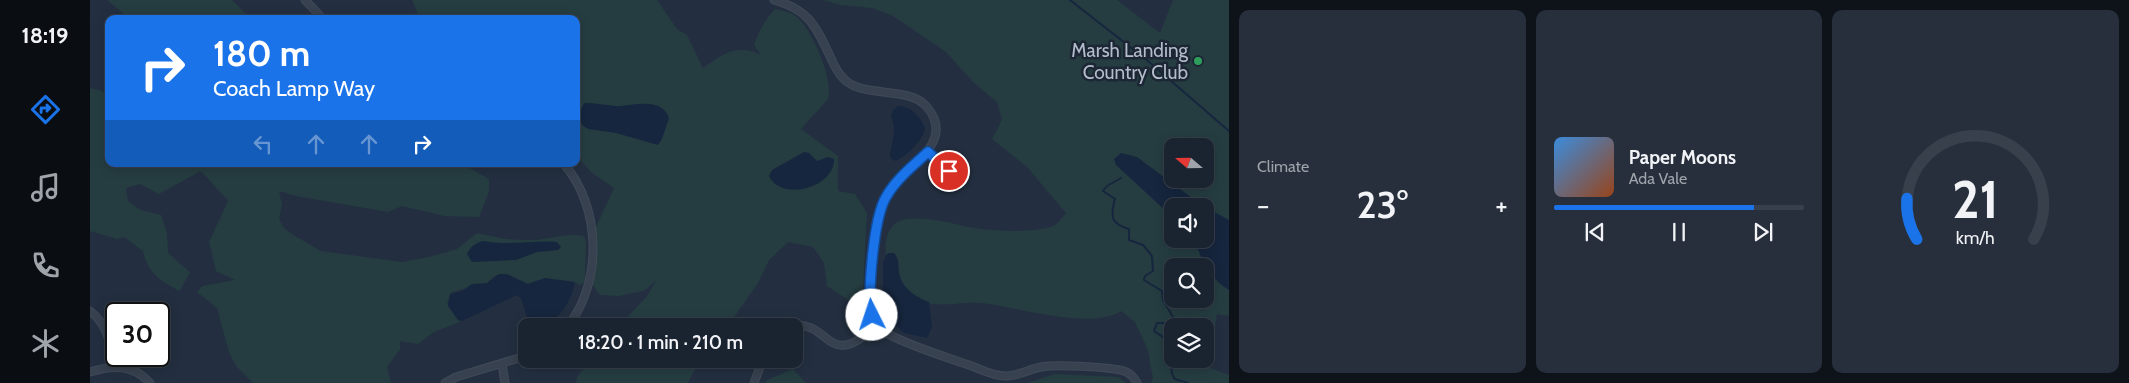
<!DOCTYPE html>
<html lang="en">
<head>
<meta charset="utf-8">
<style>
	body { margin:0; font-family:Cabin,sans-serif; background:#272f3c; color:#f1f3f6; height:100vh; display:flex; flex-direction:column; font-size:19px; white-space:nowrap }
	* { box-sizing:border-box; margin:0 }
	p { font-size:16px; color:#9fa4ab }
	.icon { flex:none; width:28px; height:28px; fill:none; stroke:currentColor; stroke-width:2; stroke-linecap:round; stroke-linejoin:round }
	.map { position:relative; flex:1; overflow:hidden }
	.drawer { display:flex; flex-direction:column; gap:10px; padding:10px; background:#0e131a; width:900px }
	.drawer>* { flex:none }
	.hud { position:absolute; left:15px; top:15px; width:475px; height:152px; border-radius:10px; box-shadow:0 2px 12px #0003,0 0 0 1px #38404c; background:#1a73e8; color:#fff; overflow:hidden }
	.needle { width:32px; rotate:290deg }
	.tools { position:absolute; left:1074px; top:138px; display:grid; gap:10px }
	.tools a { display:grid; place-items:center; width:50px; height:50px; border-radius:10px; background:#1a2330; box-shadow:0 2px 12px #0003,0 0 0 1px #38404c; font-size:25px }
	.speed { position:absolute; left:15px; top:302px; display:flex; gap:10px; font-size:25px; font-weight:700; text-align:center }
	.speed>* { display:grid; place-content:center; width:65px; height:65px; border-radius:50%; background:#1a2330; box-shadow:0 2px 12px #0003,0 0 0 1px #38404c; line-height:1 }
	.speed .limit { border:2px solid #111; border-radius:8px; background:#fff; color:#111 }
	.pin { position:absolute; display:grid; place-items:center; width:42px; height:42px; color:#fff; margin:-21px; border:2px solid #fff; border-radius:50%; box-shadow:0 1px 5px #0007 }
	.me { position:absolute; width:55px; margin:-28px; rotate:356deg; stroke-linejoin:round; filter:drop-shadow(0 0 4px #0008) }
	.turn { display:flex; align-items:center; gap:18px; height:105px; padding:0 25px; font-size:22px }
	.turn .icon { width:65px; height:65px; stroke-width:2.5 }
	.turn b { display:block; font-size:35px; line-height:42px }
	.lanes { display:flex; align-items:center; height:48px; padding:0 25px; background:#0003; justify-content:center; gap:25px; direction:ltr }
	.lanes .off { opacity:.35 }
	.big { font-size:38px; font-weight:600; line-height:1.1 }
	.drawer .tile { flex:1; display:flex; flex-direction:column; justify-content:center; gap:8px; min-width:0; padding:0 18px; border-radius:10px; background:#272f3c }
	.drawer .dial { align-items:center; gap:0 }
	.dial svg { height:130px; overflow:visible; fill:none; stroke:#38404c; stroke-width:7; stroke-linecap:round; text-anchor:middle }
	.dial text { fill:#f1f3f6; stroke:none }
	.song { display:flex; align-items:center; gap:15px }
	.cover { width:60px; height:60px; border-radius:8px; background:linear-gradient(135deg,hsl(210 70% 55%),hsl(20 70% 35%)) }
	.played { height:5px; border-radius:2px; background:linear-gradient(90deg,#1a73e8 80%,#38404c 80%) }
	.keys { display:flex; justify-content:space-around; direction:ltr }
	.heat { display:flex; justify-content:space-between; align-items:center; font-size:28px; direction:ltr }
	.drawer .tiles { flex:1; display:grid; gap:10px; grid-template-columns:repeat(3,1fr) }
	.trip { position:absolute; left:428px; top:318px; width:285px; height:50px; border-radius:10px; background:#1a2330; box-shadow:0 2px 12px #0003,0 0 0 1px #38404c; font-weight:600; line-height:50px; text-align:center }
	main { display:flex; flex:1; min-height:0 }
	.menu { display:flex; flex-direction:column; width:90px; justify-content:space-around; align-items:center; background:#0a0e13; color:#9fa4ab }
	.menu .icon { width:35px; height:35px }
	.menu .active { color:#1a73e8 }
	.menu b { font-size:22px; color:#f1f3f6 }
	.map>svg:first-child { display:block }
</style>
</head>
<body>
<main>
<nav class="menu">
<b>18:19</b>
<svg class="icon active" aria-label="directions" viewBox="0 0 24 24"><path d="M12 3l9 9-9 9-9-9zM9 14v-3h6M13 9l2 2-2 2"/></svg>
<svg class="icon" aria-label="music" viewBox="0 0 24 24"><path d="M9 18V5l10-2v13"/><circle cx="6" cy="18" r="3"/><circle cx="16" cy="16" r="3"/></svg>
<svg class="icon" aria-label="phone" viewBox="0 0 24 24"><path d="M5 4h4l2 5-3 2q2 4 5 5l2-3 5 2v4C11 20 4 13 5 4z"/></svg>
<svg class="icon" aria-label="climate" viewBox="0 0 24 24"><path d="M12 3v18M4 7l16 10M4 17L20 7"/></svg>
</nav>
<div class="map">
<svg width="1139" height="383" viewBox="0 0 1139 383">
	<rect width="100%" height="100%" fill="#232f40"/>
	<!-- green -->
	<g fill="#253d41" fill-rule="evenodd">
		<polygon points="17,0 142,0 161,19 40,19"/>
		<path d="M 322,0 L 567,0 L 587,29 L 597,35 L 613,68 C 634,54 645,43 671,55 L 664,45 C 669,31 675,20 685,9 C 693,11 701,12 707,17 C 722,30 744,79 738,99 L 711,129 L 748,156 L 748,191 L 765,194 L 777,213 L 772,309 L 737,286 L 734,263 L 723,247 L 698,242 L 679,260 L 668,283 L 638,326 L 529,326 L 557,296 L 566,281 L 554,291 L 528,296 L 510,295 L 502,284 L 506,227 L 524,188 L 501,172 L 486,156 L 486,19 L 330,19 Z"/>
		<path d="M 733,0 L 1027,0 L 1070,33 L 1083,0 L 1139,0 L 1139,316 L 1127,314 L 1124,332 L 1115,337 L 1115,326 L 1082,326 L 1082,359 L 1110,359 L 1115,366 L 1139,375 L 1139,383 L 1061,383 L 1063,379 L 1058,350 L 1045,322 L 1031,311 C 1001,331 927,307 892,303 C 874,301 839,310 825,298 C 810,286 807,272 804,255 L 796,254 C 794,239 799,221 817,219 C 836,217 856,222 874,226 C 897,231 942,234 963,226 C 968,224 973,217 976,213 L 937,167 L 902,139 L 912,120 L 907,102 L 882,81 L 856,52 L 803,16 L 782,8 L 750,5 ZM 1082,146 L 1115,146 L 1115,179 L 1082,179 ZM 1082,206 L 1115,206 L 1115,239 L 1082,239 ZM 1082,266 L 1115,266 L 1115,299 L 1082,299 Z"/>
		<path d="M 0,88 L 12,91 L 19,97 L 19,164 L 373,164 L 399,179 L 399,192 L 389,217 L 354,216 L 312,206 L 298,212 L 206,196 L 189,191 L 192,205 L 189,219 L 194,228 L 205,236 L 231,251 L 312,262 L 339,257 L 367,249 L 387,233 C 404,237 422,241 440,240 C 458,240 476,232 494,236 L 496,242 L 495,281 L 491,285 L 485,283 L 448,280 L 438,284 L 406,275 L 397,283 L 362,292 L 357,303 L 368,320 L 372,321 L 344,332 L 328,344 L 310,341 L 310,349 L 297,367 L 301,383 L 163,383 L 146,366 L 139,352 L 127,308 L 107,292 L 112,286 L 145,280 L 126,271 L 119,242 L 138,201 L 111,171 L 69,194 L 50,184 L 36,188 L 38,201 L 48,209 L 71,215 L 77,233 L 78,253 L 100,272 L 90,291 C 71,282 57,272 53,251 L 34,237 L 27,239 L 0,231 Z"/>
		<polygon points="501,359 610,359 598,383 486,383 487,377"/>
		<polygon points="703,369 716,383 676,383 677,380"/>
		<polygon points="965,374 1028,377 1036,383 937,383"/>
	</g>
	<!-- water -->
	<g fill="#16263e">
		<path d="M 494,103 C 505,103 515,105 526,106 C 542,106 572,96 579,118 L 572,139 L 568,145 L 526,133 L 498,129 L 492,125 L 489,114 Z"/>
		<path d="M 808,106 C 821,106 831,117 835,128 C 834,140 816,157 805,161 L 800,157 C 801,142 808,131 801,116 L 803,110 Z"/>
		<path d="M 714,152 L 719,153 L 727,161 L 738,157 L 744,159 C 745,188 691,202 679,176 L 682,170 Z"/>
		<polygon points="1031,153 1047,157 1113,206 1082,206 1082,213 1078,213 1026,165 1024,159"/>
		<path d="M 1115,207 L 1139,220 L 1139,290 C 1120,279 1111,259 1104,239 L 1115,239 Z"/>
		<path d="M 394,241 C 418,246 443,240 467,242 L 471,247 L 468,250 L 447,252 L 426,260 L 382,262 L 377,254 C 381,246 385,243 394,241 Z"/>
		<path d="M 798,253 L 804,253 C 811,261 807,267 810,276 C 813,289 828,298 839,302 L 842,327 L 837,338 L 814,333 L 804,324 L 804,301 L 793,292 L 793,262 Z"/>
		<path d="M 409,274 L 417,274 L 438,284 L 455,278 L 485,282 C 482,301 471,314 458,326 L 440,326 L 431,298 L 427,295 L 372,321 L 368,320 L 358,306 L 360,294 L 372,291 L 382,284 L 397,283 Z"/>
	</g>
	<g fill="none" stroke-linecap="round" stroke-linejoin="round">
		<!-- stream -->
		<g stroke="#16263e" stroke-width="2">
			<polyline points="980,0 1058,61 1139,131"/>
			<path d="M 1031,178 L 1017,186 L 1013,191 L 1025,199 C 1020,217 1021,224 1039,229 L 1039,240 L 1053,245 L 1062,256 L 1063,271 L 1055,276 L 1054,280 L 1072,291 L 1073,300 L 1083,317 L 1080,323 L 1067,323 L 1064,331 C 1069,335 1076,338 1080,343 C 1085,350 1077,367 1084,378 C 1087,381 1095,381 1098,383"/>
		</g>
		<defs>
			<g id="street">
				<polyline points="215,0 233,19"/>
				<path d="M 684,0 C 719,10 725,25 740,56 C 744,65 748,74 756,81 C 777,98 820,86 837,107 C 868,144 812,169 796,196 C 785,215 775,302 785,322 C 788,327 793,332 798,334 C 823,347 850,355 876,364 C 889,368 901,376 915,376 C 928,377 938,369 951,367 C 965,364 1021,367 1034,371 C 1040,373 1044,377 1047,383"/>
				<polyline points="838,152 859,171"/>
				<path d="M 474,164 C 511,207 513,281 478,326"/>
				<path d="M 0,311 C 18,325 22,345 22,367"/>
				<path d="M 700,326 C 742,318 735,374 787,325"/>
				<polyline points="412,364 415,383"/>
				<path d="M 0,372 C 22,365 43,364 60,383"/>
				<polyline points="355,383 366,377 436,356"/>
				<polyline points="664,383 673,359"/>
			</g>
		</defs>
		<!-- street casing -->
		<use href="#street" stroke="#404a58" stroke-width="9"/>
		<!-- street -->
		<use href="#street" stroke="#37414f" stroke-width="7"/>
	</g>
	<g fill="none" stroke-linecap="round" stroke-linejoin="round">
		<defs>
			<path id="route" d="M 782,315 C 777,292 784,217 796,197 C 806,179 824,165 838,152 L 859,171"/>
		</defs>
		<!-- route casing -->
		<use href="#route" stroke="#114b97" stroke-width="12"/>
		<!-- route -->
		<use href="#route" stroke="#1a73e8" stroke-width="9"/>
	</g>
	<!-- markers -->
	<circle fill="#2e9e5b" stroke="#1c2634" stroke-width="2" cx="1108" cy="61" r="5"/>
	<g text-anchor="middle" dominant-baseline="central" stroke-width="5" stroke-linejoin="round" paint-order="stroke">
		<!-- poi labels -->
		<g font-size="19" fill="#b3bcca" stroke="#1c2634" text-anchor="end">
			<text x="1098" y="50">Marsh Landing<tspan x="1098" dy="22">Country Club</tspan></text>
		</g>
	</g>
</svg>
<div class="tools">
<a><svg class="needle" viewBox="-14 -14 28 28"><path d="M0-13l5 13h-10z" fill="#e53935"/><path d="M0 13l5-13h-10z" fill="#9fa4ab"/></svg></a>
<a><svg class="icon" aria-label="sound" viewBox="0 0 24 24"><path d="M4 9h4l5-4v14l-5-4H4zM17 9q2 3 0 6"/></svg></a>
<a><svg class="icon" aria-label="search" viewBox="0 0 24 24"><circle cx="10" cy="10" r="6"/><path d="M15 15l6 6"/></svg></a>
<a><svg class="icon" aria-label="layers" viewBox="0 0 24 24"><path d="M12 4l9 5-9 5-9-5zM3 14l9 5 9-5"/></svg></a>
</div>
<div class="speed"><div class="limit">30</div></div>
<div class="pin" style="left:859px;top:171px;background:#d93025"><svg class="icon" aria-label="arrive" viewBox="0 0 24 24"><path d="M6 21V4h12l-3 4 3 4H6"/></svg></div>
<svg class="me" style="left:782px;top:315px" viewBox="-20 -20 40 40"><circle r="19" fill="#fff"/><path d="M0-13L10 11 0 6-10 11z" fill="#1a73e8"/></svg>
<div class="trip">18:20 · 1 min · 210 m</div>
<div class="hud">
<div class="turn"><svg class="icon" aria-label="right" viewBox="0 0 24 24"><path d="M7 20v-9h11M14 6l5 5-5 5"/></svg><div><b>180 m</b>Coach Lamp Way</div></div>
<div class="lanes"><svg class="icon off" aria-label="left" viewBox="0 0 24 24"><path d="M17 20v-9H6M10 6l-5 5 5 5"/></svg><svg class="icon off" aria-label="ahead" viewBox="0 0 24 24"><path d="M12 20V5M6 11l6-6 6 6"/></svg><svg class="icon off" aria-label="ahead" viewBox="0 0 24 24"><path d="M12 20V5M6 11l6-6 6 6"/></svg><svg class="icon" aria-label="right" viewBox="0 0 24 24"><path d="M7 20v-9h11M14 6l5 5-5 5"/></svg></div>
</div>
</div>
<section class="drawer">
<div class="tiles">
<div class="tile"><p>Climate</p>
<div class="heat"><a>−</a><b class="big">23°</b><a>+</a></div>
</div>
<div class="tile">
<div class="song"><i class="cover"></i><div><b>Paper Moons</b><p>Ada Vale</p></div></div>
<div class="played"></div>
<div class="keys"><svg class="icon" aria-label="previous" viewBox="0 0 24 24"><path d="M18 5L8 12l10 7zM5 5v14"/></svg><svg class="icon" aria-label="pause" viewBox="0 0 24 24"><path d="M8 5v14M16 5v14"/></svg><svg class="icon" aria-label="next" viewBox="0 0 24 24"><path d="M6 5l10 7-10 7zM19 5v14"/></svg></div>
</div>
<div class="tile dial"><svg viewBox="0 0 100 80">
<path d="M14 69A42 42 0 1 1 86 69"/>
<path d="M14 69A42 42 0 0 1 8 44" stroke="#1a73e8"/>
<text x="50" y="56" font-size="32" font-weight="700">21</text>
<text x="50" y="72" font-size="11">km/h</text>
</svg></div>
</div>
</section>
</main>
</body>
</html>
